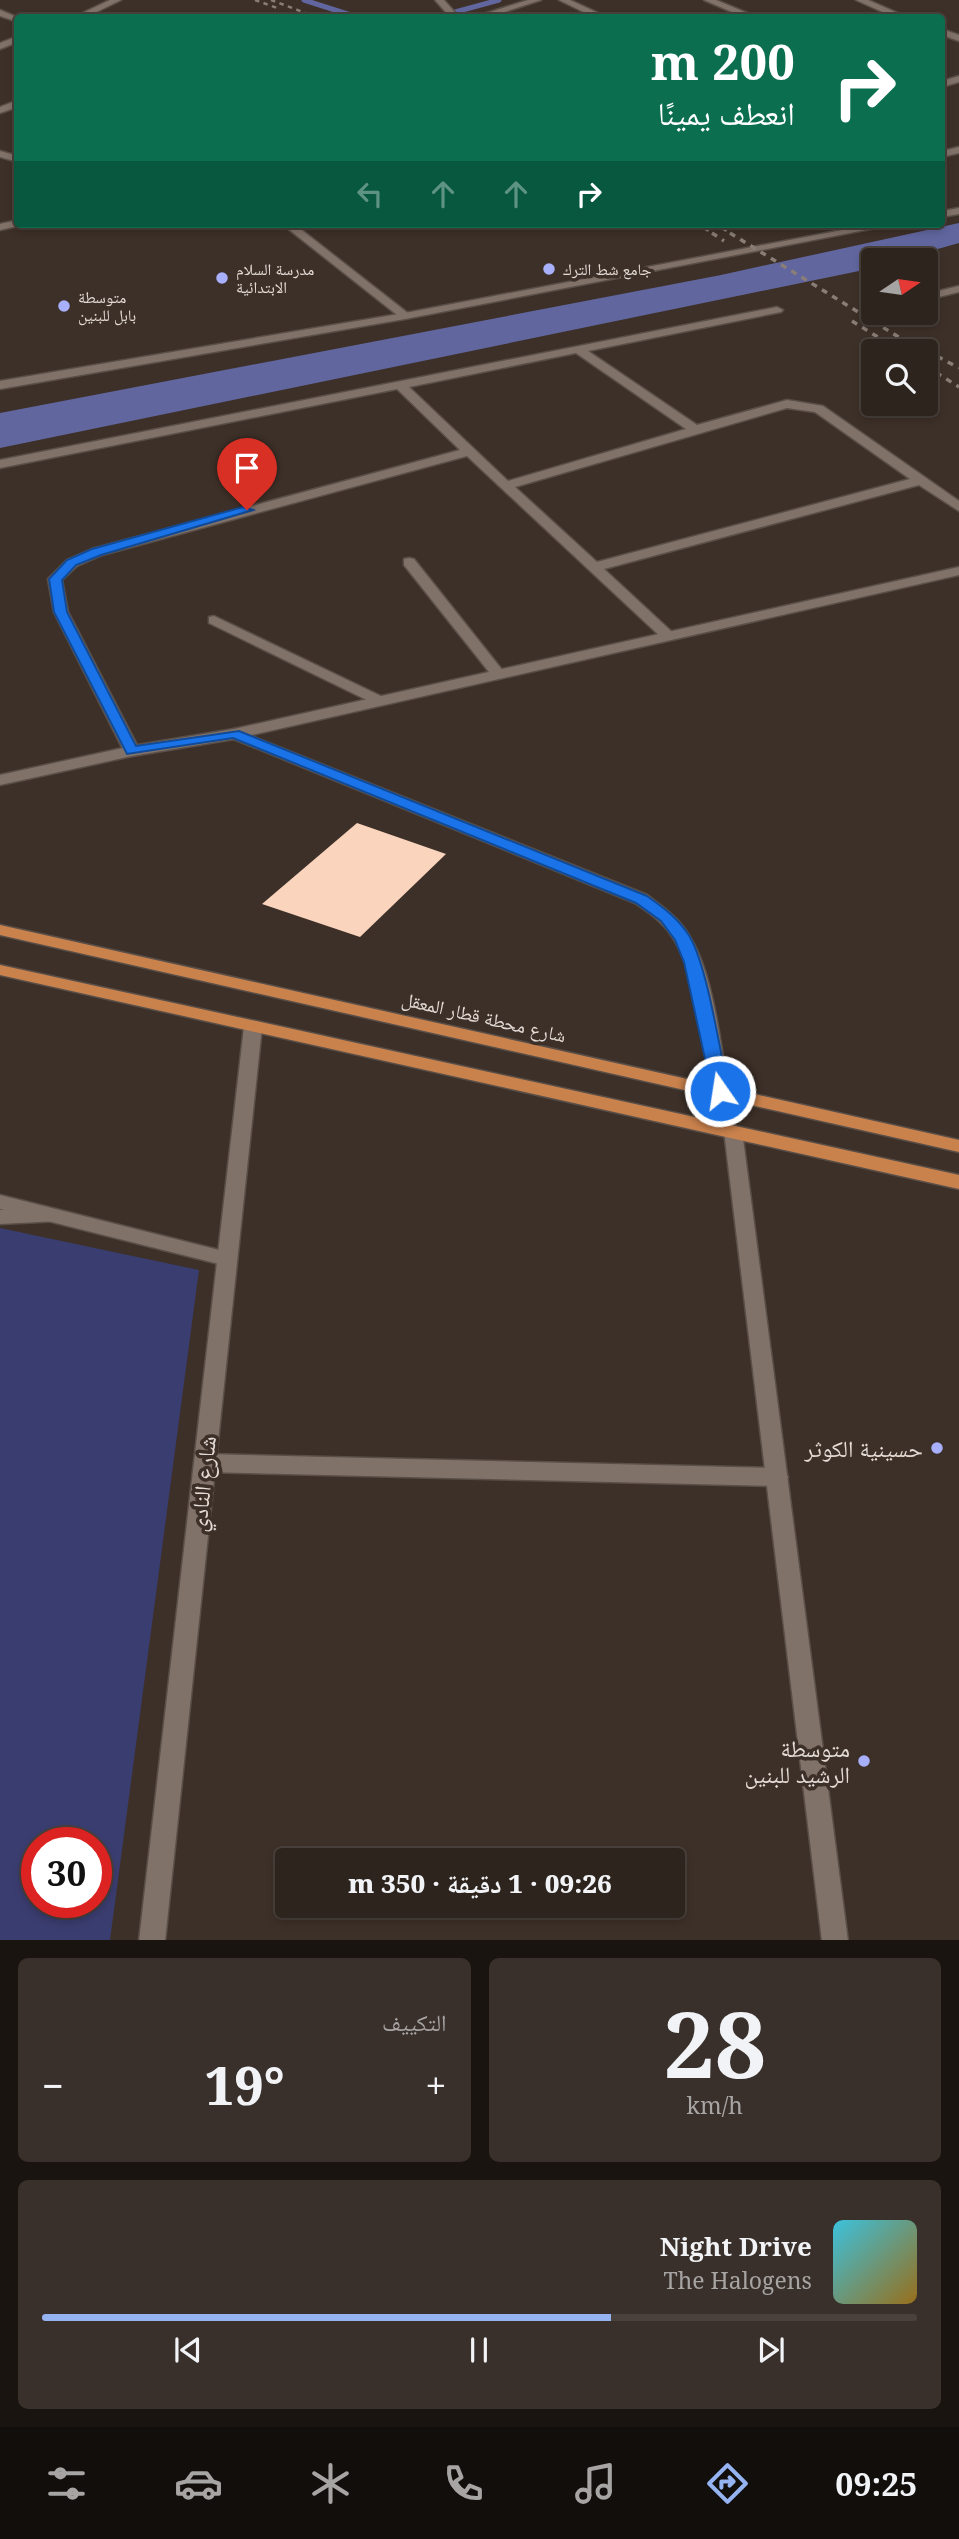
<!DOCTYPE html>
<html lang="ar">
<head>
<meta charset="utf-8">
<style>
	body { margin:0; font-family:"Noto Serif","Noto Naskh Arabic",serif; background:#3a302b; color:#f1f3f6; direction:rtl; height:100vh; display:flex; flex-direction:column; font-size:26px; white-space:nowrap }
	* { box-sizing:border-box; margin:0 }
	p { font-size:23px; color:#a7a4a4 }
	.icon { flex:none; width:38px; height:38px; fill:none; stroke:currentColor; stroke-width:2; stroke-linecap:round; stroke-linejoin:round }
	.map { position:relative; height:1940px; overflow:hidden; direction:ltr }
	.drawer { display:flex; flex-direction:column; gap:18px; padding:18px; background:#191410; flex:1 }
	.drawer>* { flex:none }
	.hud { position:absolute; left:14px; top:14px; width:931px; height:214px; border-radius:7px; box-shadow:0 4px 10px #0003,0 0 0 2px #49413c; direction:rtl; background:#0b6e4f; color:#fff; overflow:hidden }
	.needle { width:46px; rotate:77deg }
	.tools { position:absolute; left:861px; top:248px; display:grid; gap:14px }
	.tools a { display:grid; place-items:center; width:77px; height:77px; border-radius:7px; background:#2e241e; box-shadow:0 4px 10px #0003,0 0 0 2px #49413c; font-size:35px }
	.speed { position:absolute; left:21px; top:1827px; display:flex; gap:14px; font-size:35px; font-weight:700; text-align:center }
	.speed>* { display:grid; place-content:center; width:91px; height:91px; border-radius:50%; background:#2e241e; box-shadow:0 4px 10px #0003,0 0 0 2px #49413c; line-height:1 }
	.speed .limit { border:10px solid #d22; background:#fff; color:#111 }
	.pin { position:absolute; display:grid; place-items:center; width:60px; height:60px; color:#fff; margin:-72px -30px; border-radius:50% 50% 50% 0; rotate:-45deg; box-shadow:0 0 7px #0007 }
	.pin .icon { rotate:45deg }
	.me { position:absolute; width:77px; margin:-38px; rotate:347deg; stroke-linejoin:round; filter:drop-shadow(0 0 5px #0008) }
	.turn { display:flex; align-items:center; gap:24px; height:147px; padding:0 35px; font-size:32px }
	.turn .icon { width:91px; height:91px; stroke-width:2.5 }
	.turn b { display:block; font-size:49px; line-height:60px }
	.lanes { display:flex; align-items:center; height:66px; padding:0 35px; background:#0003; justify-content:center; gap:35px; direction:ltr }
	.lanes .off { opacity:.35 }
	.big { font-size:52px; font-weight:800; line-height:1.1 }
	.drawer .tile { flex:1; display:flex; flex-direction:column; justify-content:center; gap:10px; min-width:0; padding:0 24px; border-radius:10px; background:#3a302b }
	.drawer .dial { align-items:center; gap:0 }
	.dial b { font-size:91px; line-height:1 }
	.song { display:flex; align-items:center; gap:21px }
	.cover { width:84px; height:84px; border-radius:10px; background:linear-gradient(135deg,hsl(190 70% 55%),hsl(40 70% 35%)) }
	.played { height:7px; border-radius:4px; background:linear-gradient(90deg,#95b2f1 65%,#49413c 65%) }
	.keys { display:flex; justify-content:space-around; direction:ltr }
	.heat { display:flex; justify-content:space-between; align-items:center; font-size:38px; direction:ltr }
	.drawer .tiles { flex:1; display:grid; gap:18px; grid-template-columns:1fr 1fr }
	.tile:last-child { grid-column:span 2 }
	.trip { position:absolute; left:275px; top:1848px; width:410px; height:70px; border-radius:7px; background:#2e241e; box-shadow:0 4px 10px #0003,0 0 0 2px #49413c; font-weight:800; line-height:70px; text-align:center; direction:rtl }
	.menu { display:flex; height:112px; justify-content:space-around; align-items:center; background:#120e0c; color:#a7a4a4 }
	.menu .icon { width:49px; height:49px }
	.menu .on { color:#95b2f1 }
	.menu b { font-size:32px; color:#f1f3f6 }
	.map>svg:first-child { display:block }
</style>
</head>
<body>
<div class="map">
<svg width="959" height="1941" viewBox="0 0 959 1941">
	<rect width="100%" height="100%" fill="#3d3028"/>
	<!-- green -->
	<path fill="#3a3d6f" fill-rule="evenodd" d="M 0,1228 L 199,1270 L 110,1940 L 0,1940 ZM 37,1843 L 96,1843 L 96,1902 L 37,1902 Z"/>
	<!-- water -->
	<polygon fill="#61669f" points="959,223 959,243 895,261 873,261 873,267 859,271 0,448 0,413 721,275"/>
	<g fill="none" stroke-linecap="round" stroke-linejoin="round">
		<!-- stream -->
		<g stroke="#61669f" stroke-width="5">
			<polyline points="304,0 360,18"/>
			<polyline points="433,18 499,0"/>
		</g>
	</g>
	<!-- building -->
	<polygon fill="#fad4bc" points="357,823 446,854 360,937 262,904"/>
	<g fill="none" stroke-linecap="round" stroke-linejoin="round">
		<defs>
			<polygon id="service" points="52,1209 59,1211 62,1216 59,1221 0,1224 0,1210"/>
			<g id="minor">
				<polygon points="110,0 121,0 84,18 72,18"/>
				<polygon points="435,0 444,0 460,18 451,18"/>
				<polygon points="528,0 541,0 486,18 471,18"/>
				<polygon points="559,0 570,0 609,18 596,18"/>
				<polygon points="704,0 716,0 759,18 746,18"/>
				<polygon points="856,0 868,0 909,18 896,18"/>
				<polygon points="0,10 19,18 18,22 0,16"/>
				<polygon points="942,29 959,35 959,41 942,35"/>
				<polygon points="18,36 18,42 0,49 0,43"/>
				<polygon points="959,76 959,82 942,87 942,81"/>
				<polygon points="18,100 18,107 0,113 0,107"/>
				<polygon points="959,147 959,153 942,157 942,151"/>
				<polygon points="0,151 18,156 18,162 0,157"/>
				<polygon points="18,220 18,224 22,225 0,230 0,224"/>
				<polygon points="282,224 294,224 409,314 409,318 401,318"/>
				<polygon points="959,286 959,292 926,300 926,294"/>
				<path d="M 777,307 L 783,310 L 781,312 L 588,351 L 697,425 L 787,400 L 823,406 L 959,501 L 959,511 L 919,485 L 604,569 L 672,632 L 674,635 L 667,639 L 662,638 L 467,456 L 102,555 L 77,566 L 62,580 L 68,612 L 140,751 L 132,756 L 124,751 L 54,612 L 48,579 L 67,560 L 92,549 L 460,450 L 397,389 L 0,468 L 0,460 ZM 576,353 L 686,429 L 508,481 L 409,387 ZM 787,408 L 815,412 L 910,479 L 597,562 L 515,487 Z"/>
				<polygon points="409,558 414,559 503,671 503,677 493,677 404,565 404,559"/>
				<polygon points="214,616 385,698 388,701 385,704 375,704 209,623 209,617"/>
				<path d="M 234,729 L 647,895 C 659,904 671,912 681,924 C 714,964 719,1041 729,1091 L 727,1095 L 720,1097 L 711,1091 C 702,1045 698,974 671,935 C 662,921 648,912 635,903 L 229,737 L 226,734 L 229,731 Z"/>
				<polygon points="0,1195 227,1252 234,1254 237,1259 234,1264 227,1266 0,1209"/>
				<polygon points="205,1454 777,1468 785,1471 788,1477 785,1483 777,1486 205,1472 197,1469 194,1463 197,1457"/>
			</g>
			<g id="tertiary">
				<polygon points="959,208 959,214 942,217 942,211"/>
				<polygon points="874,224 896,224 405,319 0,389 0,381 405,313"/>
				<polygon points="959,567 959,575 234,739 132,756 0,785 0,775 132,746 234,729"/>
				<polygon points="253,1021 262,1027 165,1941 139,1941 244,1027"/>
				<polygon points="733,1125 742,1131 848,1941 822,1941 724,1131"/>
			</g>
			<g id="primary">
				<polygon points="0,925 959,1140 959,1152 0,935"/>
				<polygon points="0,965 959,1175 959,1189 0,975"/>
			</g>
		</defs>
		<!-- service casing -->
		<use href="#service" stroke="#594f48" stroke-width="3"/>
		<!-- minor casing -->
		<use href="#minor" stroke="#594f48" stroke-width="3"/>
		<!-- tertiary casing -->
		<use href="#tertiary" stroke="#594f48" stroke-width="3"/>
		<!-- primary casing -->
		<use href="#primary" stroke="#594f48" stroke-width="3"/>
		<!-- service -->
		<use href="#service" fill="#817269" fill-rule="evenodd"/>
		<!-- minor -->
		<use href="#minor" fill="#817269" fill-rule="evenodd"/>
		<!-- tertiary -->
		<use href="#tertiary" fill="#817269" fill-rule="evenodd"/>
		<!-- primary -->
		<use href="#primary" fill="#ca824d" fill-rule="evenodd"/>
		<!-- rail-far1 -->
		<g stroke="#897e77" stroke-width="2.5" stroke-dasharray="4.5 4.5" stroke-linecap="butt">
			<polyline points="255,0 280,9"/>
			<polyline points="271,0 319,18"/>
			<polyline points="697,224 715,235"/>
			<polyline points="715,224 733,235"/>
		</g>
		<!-- rail -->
		<g stroke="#897e77" stroke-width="3.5" stroke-dasharray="6 6" stroke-linecap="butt">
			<polyline points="712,233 724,241"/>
			<polyline points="730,233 923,352"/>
			<polyline points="852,321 902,352"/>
			<polyline points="916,345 959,368"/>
			<polyline points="926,366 959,387"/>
		</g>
	</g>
	<!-- route -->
	<path fill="#1a73e8" stroke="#114b97" stroke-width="2" d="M 243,507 L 253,510 L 101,555 L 76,565 L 62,580 L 67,612 L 136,746 L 239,731 L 647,896 C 664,908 679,919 690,937 C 708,969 720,1053 729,1091 L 726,1095 L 720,1097 L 712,1091 L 684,962 L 675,940 L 661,921 L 636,903 L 233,738 L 127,754 L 54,612 L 49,579 L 67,560 L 92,549 Z"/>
	<!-- markers -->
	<g fill="#a8b0fc" stroke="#3d3028" stroke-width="2.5">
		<circle cx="549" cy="269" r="7"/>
		<circle cx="222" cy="278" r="7"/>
		<circle cx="64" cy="306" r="7"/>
		<circle cx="937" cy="1448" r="7"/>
		<circle cx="864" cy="1761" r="7"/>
	</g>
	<g text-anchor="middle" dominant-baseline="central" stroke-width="7" stroke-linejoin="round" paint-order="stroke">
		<!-- far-poi labels -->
		<g font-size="16" fill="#e4dbd6" stroke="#3d3028" text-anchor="start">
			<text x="236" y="269">مدرسة السلام<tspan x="236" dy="18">الابتدائية</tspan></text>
			<text x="563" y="269">جامع شط الترك</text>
			<text x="78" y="297">متوسطة<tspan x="78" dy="18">بابل للبنين</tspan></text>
		</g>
		<!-- street labels -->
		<g font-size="19" fill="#e4dbd6" stroke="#3d3028">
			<text transform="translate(484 1017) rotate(13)">شارع محطة قطار المعقل</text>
		</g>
		<!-- near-poi labels -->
		<g font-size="23" fill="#e4dbd6" stroke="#3d3028" text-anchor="end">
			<text x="923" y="1448">حسينية الكوثر</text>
			<text x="850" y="1748">متوسطة<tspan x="850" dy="26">الرشيد للبنين</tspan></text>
		</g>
		<!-- near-street labels -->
		<g font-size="23" fill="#e4dbd6" stroke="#3d3028">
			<text transform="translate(202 1484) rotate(-84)">شارع النادي</text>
		</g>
	</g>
</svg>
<div class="tools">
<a><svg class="needle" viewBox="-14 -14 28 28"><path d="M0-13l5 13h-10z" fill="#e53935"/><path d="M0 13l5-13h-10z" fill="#a7a4a4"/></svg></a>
<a><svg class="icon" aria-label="search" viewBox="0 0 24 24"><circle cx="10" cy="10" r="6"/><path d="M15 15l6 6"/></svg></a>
</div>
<div class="speed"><div class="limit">30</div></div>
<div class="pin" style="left:247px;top:510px;background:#d93025"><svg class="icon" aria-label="arrive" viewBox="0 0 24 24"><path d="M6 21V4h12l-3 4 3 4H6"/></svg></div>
<svg class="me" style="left:720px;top:1091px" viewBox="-20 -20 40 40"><circle r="17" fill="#1a73e8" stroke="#fff" stroke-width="3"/><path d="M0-11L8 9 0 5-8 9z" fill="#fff"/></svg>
<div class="trip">09:26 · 1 دقيقة · 350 m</div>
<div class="hud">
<div class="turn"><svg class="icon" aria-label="right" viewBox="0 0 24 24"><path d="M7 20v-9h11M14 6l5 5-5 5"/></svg><div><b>200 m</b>انعطف يمينًا</div></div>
<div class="lanes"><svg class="icon off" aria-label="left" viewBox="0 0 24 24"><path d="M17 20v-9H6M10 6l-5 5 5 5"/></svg><svg class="icon off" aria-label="ahead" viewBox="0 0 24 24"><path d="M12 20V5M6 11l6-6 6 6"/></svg><svg class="icon off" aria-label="ahead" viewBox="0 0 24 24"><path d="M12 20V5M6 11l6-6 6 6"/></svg><svg class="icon" aria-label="right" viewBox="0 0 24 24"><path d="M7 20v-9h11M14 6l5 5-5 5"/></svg></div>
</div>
</div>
<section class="drawer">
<div class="tiles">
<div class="tile dial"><b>28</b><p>km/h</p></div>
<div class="tile"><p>التكييف</p>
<div class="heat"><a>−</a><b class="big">19°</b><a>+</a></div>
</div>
<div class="tile">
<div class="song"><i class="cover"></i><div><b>Night Drive</b><p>The Halogens</p></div></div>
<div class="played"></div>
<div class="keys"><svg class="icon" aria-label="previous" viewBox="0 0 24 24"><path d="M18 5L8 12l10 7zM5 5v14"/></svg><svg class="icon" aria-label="pause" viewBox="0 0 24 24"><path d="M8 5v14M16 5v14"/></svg><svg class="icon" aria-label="next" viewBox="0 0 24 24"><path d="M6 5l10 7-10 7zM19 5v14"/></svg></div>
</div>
</div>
</section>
<nav class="menu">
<b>09:25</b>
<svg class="icon on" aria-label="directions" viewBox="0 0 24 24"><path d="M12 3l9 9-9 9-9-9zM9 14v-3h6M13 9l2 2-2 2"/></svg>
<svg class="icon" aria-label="music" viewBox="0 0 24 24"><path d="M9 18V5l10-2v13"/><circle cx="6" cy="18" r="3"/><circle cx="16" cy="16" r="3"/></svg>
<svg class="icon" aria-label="phone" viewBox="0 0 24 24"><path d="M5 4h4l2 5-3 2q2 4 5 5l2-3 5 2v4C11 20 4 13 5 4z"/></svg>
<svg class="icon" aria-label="climate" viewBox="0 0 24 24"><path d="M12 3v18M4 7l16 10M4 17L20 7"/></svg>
<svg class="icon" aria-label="car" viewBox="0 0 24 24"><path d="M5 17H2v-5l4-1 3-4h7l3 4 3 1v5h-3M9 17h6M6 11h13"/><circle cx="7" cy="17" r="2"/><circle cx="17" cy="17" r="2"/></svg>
<svg class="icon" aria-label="filters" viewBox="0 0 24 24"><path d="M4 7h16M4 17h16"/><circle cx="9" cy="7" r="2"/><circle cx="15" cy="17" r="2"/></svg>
</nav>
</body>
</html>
